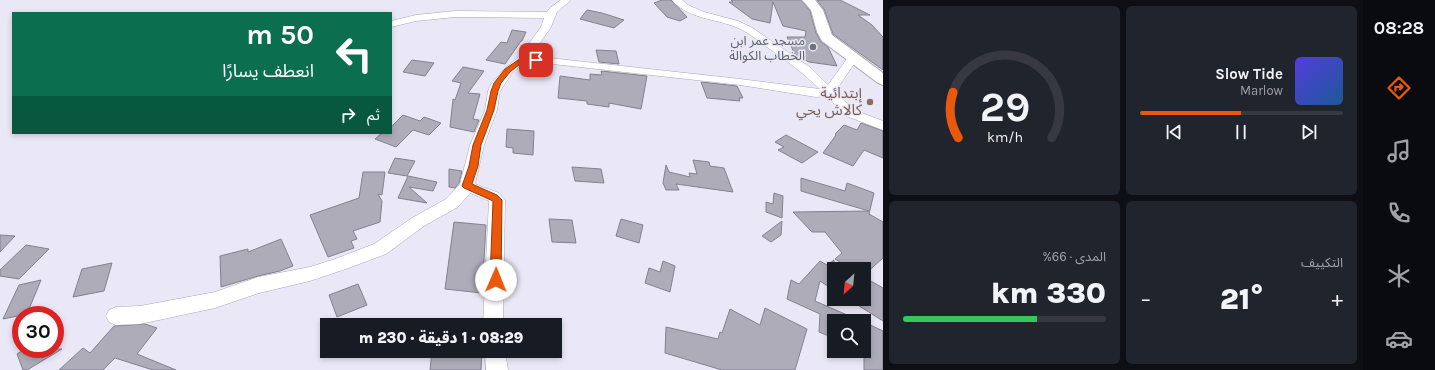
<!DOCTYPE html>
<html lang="ar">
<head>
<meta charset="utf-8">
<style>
	body { margin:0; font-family:Karla,"Noto Sans Arabic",sans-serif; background:#20242c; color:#f1f3f6; direction:rtl; height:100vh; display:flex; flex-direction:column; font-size:15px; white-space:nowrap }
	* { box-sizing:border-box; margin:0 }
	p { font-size:13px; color:#9ea1a6 }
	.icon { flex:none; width:22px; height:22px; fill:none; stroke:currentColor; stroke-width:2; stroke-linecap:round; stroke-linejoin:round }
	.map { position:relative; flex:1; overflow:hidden; direction:ltr }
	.drawer { display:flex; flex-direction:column; gap:6px; padding:6px; background:#0d0f14; width:480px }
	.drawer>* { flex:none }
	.hud { position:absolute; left:12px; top:12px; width:380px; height:122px; border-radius:0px; box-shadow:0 2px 6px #0003; direction:rtl; background:#0b6e4f; color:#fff; overflow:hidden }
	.needle { width:26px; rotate:207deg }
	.buttons { position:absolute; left:827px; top:262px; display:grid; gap:8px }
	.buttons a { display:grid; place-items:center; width:44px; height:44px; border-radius:0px; background:#171b24; box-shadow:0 2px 6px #0003; font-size:20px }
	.speed { position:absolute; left:12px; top:306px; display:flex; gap:8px; font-size:20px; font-weight:700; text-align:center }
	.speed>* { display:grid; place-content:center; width:52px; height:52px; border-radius:50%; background:#171b24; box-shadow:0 2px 6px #0003; line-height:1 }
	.speed .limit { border:6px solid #d22; background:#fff; color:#111 }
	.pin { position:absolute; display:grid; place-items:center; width:34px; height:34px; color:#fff; margin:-17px; border-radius:8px; box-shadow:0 2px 6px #0006 }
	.me { position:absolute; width:44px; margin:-22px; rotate:1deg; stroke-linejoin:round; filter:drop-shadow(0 0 3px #0008) }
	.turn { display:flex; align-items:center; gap:14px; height:84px; padding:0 12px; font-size:18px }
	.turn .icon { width:52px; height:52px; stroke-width:2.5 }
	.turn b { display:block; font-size:28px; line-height:34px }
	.then { display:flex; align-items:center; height:38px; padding:0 12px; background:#0003; gap:8px; font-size:15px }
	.big { font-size:30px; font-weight:800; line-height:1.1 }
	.drawer .widget { flex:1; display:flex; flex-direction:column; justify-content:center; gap:6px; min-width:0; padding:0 14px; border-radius:6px; background:#20242c }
	.drawer .dial { align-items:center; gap:0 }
	.dial svg { height:104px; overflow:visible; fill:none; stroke:#363941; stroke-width:7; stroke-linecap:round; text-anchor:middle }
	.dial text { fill:#f1f3f6; stroke:none }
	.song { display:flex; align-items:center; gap:12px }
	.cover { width:48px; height:48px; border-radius:6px; background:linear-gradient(135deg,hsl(250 70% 55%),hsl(210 70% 35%)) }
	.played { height:4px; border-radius:2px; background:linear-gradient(90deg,#ea580c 50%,#363941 50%) }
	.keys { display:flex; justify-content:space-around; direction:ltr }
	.heat { display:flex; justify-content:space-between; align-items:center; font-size:22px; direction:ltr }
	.charge { height:6px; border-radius:3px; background:linear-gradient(90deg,#34c759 66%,#363941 0) }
	.drawer .tiles { flex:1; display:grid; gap:6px; grid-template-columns:repeat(2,1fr) }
	.trip { position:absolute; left:320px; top:318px; width:242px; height:40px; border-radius:0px; background:#171b24; box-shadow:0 2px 6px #0003; font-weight:800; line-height:40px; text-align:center; direction:rtl }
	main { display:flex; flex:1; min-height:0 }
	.dock { display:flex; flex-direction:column; width:72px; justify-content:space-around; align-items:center; background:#090b0e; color:#9ea1a6 }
	.dock .icon { width:28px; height:28px }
	.dock .active { color:#ea580c }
	.dock b { font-size:18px; color:#f1f3f6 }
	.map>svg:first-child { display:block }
</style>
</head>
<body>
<main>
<nav class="dock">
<b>08:28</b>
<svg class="icon active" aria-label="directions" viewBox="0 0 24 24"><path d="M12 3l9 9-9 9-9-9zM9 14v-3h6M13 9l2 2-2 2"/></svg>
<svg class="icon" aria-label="music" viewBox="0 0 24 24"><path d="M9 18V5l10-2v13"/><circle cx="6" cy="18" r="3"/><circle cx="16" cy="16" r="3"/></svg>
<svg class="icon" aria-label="phone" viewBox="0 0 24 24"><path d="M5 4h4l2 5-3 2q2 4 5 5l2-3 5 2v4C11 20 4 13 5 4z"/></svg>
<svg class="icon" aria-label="climate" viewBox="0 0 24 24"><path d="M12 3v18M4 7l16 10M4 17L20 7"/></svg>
<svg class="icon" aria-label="car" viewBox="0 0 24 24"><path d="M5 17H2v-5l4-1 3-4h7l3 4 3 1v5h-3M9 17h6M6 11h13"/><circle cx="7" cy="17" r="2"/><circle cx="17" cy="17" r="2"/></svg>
</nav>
<section class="drawer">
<div class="tiles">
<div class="widget">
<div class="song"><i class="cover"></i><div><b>Slow Tide</b><p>Marlow</p></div></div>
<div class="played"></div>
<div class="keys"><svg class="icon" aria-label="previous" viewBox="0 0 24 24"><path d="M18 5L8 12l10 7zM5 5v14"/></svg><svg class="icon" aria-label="pause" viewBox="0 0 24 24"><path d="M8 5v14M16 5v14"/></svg><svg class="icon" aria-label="next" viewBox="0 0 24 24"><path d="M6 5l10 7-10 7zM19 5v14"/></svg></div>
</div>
<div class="widget dial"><svg viewBox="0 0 100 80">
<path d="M14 69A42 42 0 1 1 86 69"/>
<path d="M14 69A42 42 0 0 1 10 34" stroke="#ea580c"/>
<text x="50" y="56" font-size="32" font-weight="700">29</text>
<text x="50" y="72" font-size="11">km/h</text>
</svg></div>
<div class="widget"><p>التكييف</p>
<div class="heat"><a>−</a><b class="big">21°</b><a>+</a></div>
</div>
<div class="widget"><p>المدى · 66%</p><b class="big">330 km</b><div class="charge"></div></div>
</div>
</section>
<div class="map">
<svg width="883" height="370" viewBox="0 0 883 370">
	<rect width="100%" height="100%" fill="#eae8f6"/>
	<!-- building -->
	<g fill="#aeacb9" stroke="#83818e">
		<polygon points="662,0 671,0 687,17 680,21 667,17 654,3"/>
		<polygon points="731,0 801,0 810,11 816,33 821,42 828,47 837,66 809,62 795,55 787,37 805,37 806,31 783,26 773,2 770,23 752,19 729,2 733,2"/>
		<polygon points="817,0 840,0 870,15 858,15 872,25 883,37 883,70 833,34 824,9"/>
		<polygon points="587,10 602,13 624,20 614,28 580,19"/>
		<polygon points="512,30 526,32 522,41 521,41 505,64 486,60 501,42 507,43"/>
		<polygon points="596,50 616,51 619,64 599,62"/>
		<polygon points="412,60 434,63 425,76 403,72"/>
		<polygon points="463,67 484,71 468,93 480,94 473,119 479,120 474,132 450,127 453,99 455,100 461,83 452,81"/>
		<polygon points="601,71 647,76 641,109 609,103 609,107 587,104 587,101 558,98 560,76 590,80 590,74 602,75"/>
		<polygon points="701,82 737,86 743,98 739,98 740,101 707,98"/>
		<polygon points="403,115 420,121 424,117 441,123 429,135 413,130 396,147 375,139 382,133 391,133 391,127"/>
		<polygon points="861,123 883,131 883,158 864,150 853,166 823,153 836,135 835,134 844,125 857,130"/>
		<polygon points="507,129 534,131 533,155 513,153 513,148 506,147"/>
		<polygon points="786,135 818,152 802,163 778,150 784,147 775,142"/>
		<polygon points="395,158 415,161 407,176 388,173"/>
		<polygon points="693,160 709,162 710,166 724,168 733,192 676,184 679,190 666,190 663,183 666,165 669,172 690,177 689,173 697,174"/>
		<polygon points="572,167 601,169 604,183 575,181"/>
		<polygon points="449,169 462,171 459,183 455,188 449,187"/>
		<polygon points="363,172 385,172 382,195 378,194 382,201 380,222 353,231 357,239 351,241 354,248 328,257 310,215 359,198"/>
		<polygon points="408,176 437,182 433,191 409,187 427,203 398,198"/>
		<polygon points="801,178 845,191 847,183 874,193 869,214 883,222 883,258 864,275 864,269 851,269 835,259 842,253 825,232 812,232 793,212 869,211 801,191"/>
		<polygon points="774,193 783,196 782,218 766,212 766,202 773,204"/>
		<polygon points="549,219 572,220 576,243 552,242"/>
		<polygon points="621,219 643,225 639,243 616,236"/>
		<polygon points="782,221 781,235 771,242 762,236"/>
		<polygon points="454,222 486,225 482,293 445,289"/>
		<polygon points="0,235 15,236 0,252"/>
		<polygon points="281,239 293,266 280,271 258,276 221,287 220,256 248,249 248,252"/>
		<polygon points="26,245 49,249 19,279 0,276 0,270"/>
		<polygon points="834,260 834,290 820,281 815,301 861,321 834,321 834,338 819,332 820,314 787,299 791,280 799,284 820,261 827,265"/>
		<polygon points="663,261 675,266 670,292 645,283 649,268 660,272"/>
		<polygon points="112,263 104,291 73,297 82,269"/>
		<polygon points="864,277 883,288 883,321 848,299 864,299"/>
		<polygon points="41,280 27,314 3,319 19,285"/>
		<polygon points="358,284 367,305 337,317 329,295"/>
		<polygon points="765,308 807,329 795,370 722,370 665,353 666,327 718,339 720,332 722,333 730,309 760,325"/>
		<polygon points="864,322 883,331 883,370 864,370"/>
		<polygon points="145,324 157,328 137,354 176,370 153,370 115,358 103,370 59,370 83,348 90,353 114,326"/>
		<polygon points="25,349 62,349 27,370 23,370 17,354"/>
		<polygon points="432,351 482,351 481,370 430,370"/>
	</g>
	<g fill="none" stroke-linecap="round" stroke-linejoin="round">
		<defs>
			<g id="minor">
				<path d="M 561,0 L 571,0 L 557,12 L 551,27 L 531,56 L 740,79 L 820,89 C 803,73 786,60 767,47 C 759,42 752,35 744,31 C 722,18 689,21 672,0 L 682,0 L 688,5 L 704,12 L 738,21 L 751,27 L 811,68 L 828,85 L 849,56 L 857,56 L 858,58 L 835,92 L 854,110 L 883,121 L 883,130 L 846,116 L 826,96 L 816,97 L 740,85 L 526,61 L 512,73 L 500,91 L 497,110 L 484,145 L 475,184 L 499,193 L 505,200 L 503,325 L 483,325 L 489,201 L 470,193 L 458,207 L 424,226 L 386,254 L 346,269 L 310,281 L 259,293 L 215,308 L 140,324 L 116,325 L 109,322 L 106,316 L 109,310 L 116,307 L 140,306 L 215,292 L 258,277 L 310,267 L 335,259 L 374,244 L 412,218 L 446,199 L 460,184 L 470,145 L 485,110 L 488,91 L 492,83 L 504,69 L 520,56 L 541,27 L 544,18 L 455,17 L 416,21 L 391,27 L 391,21 L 416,15 L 455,11 L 547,12 L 550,8 Z"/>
				<polygon points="485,351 505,351 508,370 486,370"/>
			</g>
			<polygon id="major" points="802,0 815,0 823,10 832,35 883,73 883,85 878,83 822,41 817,32 811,10"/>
		</defs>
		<!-- minor casing -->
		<use href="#minor" stroke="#a9a7b4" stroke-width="1"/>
		<!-- major casing -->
		<use href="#major" stroke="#a9a7b4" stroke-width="2"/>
		<!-- minor -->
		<use href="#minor" fill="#fff" fill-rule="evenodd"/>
		<!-- major -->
		<use href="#major" fill="#fff" fill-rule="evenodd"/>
	</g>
	<!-- route -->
	<polygon fill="#ea580c" stroke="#983908" points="524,56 540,60 536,62 525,60 510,72 501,83 498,91 494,110 481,145 478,166 472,184 497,195 502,200 501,280 500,283 496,284 492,283 490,280 493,201 464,188 462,186 469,166 473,145 487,110 491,91 494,83 505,69"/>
	<!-- markers -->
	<circle fill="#6b7280" stroke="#eae8f6" stroke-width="1.5" cx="813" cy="47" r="4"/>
	<circle fill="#8d6e63" stroke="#eae8f6" stroke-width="1.5" cx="870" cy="102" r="4"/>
	<g text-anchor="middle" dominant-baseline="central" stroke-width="3" stroke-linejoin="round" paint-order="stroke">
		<!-- far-worship labels -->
		<g font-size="13" fill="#5b616d" stroke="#eae8f6" text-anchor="end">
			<text x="805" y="40">مسجد عمر ابن<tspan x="805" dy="15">الخطاب الكوالة</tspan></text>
		</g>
		<!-- education labels -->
		<g font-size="15" fill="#785e54" stroke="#eae8f6" text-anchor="end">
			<text x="862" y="93">إبتدائية<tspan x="862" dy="17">كالاش يحي</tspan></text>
		</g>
	</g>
</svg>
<div class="buttons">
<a><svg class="needle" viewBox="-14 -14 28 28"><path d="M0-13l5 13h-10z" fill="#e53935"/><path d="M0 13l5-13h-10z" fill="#9ea1a6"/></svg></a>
<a><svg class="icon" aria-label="search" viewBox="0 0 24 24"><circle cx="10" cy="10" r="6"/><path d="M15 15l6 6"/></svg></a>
</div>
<div class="speed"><div class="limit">30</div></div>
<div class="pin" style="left:536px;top:60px;background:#d93025"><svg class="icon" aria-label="arrive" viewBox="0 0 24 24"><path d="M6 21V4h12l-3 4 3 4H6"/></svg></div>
<svg class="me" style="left:496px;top:280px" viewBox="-20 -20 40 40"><circle r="19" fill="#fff"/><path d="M0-13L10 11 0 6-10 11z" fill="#ea580c"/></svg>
<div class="trip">08:29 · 1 دقيقة · 230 m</div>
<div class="hud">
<div class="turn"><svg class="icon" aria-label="left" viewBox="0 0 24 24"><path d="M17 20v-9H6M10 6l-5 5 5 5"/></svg><div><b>50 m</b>انعطف يسارًا</div></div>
<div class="then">ثم<svg class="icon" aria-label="right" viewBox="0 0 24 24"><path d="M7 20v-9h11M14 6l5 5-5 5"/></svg></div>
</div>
</div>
</main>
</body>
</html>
